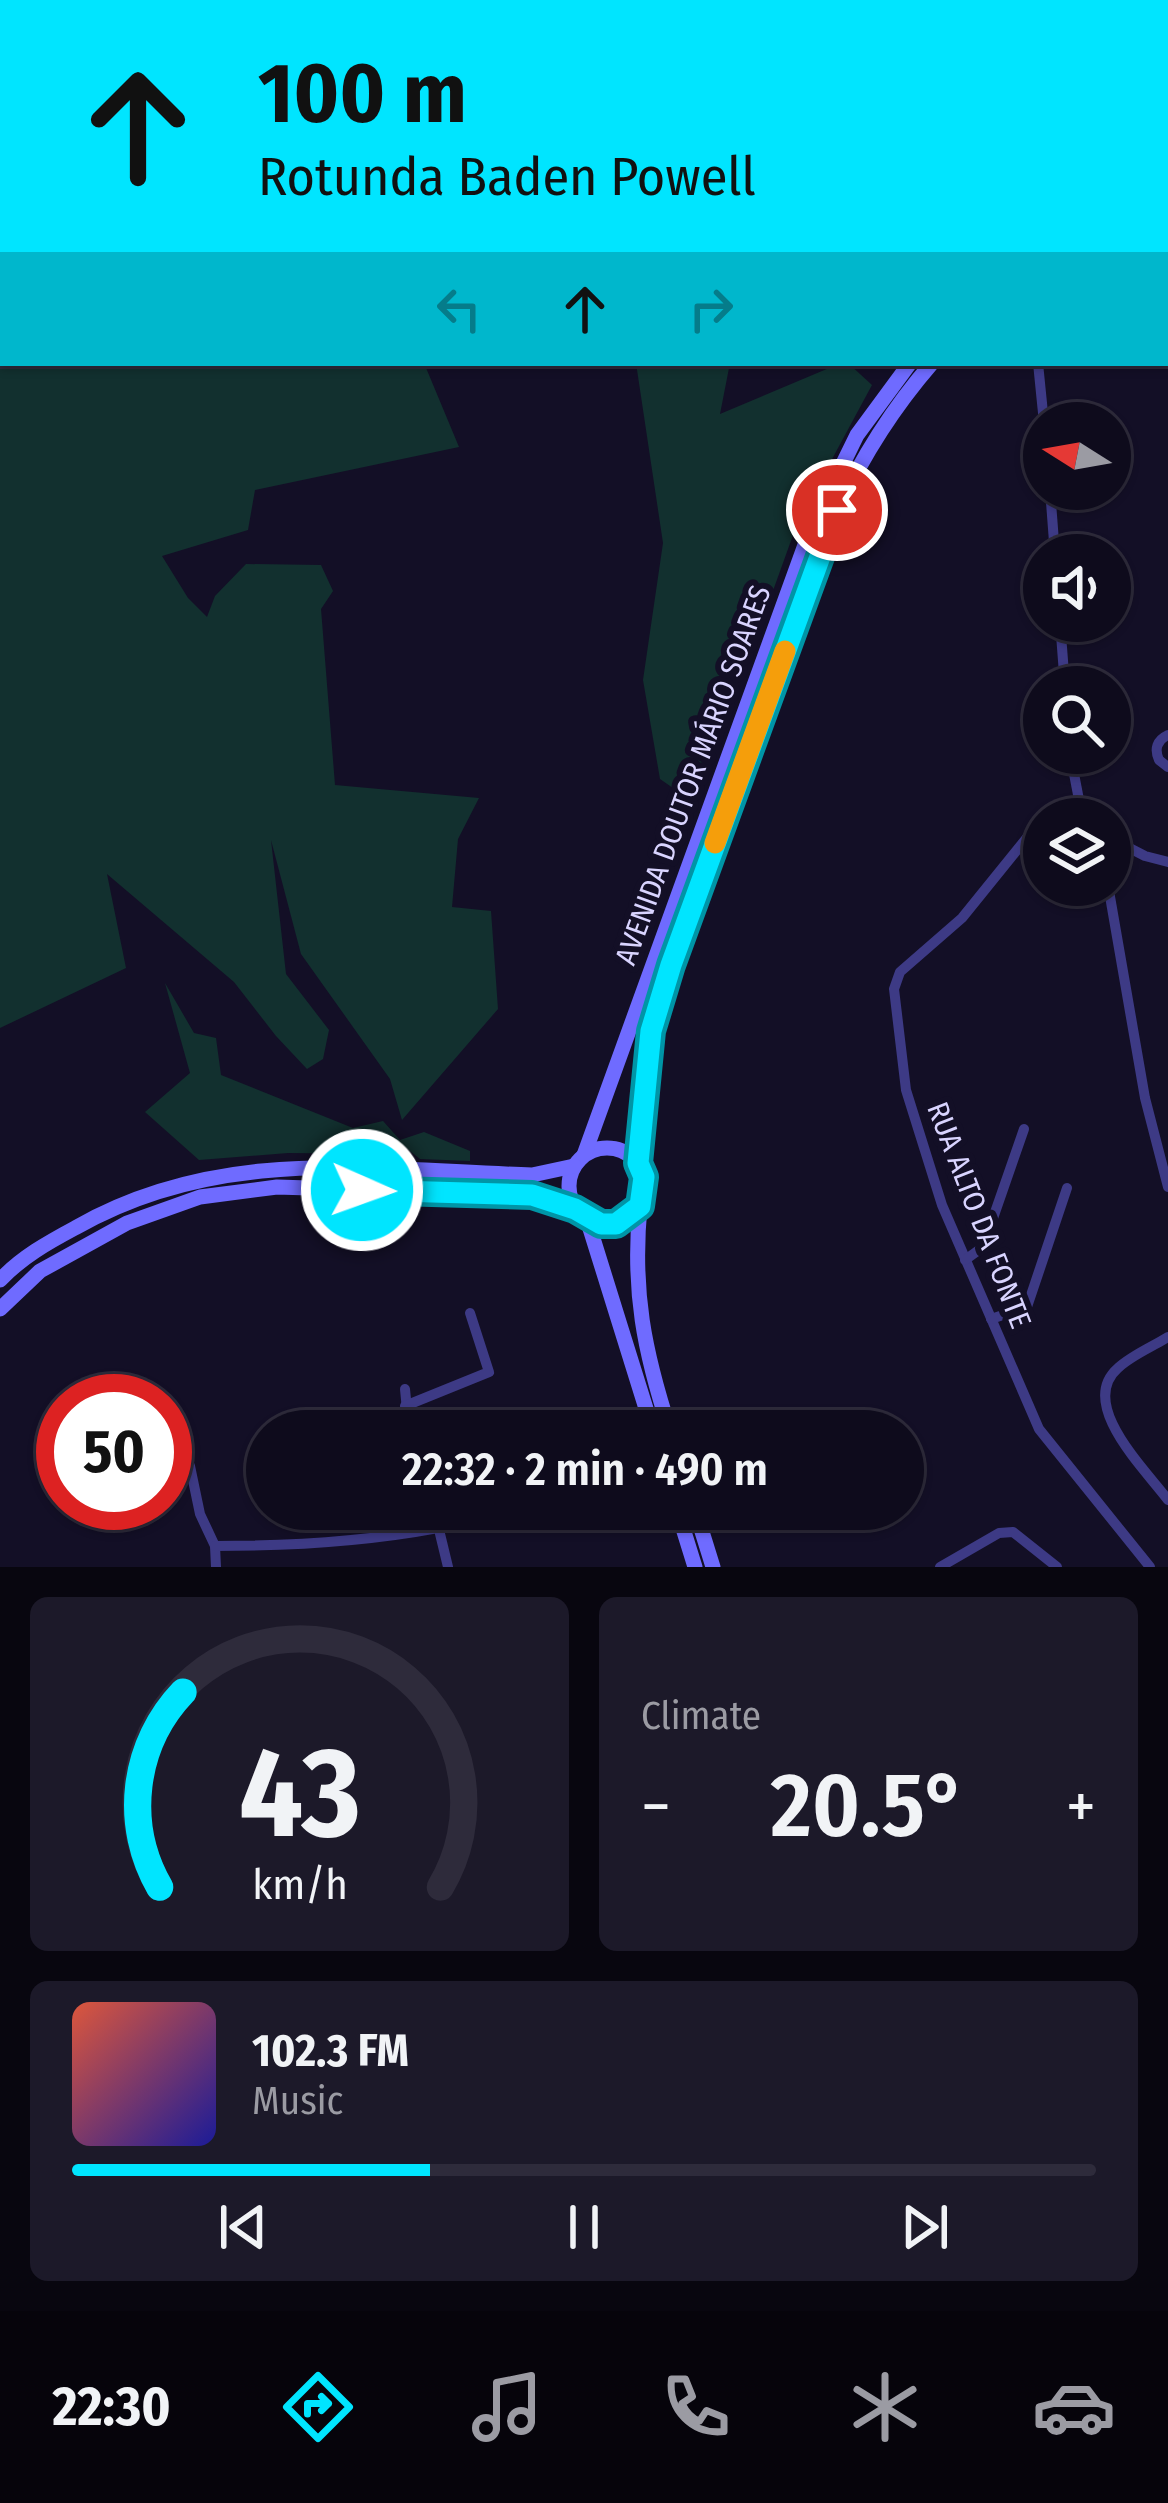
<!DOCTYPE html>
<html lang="en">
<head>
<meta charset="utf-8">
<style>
	body { margin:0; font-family:"Fira Sans Condensed",sans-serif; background:#1c1929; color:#f1f3f6; height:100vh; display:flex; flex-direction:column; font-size:45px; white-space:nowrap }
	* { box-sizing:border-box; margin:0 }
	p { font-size:39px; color:#9b9ba3 }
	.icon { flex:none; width:66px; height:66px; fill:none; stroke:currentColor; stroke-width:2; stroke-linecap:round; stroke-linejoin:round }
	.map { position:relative; height:1567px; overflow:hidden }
	.side { display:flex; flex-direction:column; gap:30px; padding:30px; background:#08060f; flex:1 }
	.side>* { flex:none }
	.top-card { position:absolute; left:0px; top:0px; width:1170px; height:366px; box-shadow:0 3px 9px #0004,0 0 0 3px #2e2b3b; background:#00e5ff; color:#111; overflow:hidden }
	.needle { width:78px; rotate:281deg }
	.buttons { position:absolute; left:1023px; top:402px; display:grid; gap:24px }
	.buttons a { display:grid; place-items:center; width:108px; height:108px; border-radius:50%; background:#0e0b1c; box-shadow:0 3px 9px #0004,0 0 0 3px #2e2b3b; font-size:60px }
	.speed { position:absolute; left:36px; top:1374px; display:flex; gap:24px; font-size:60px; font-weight:700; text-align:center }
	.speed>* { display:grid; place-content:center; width:156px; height:156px; border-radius:50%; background:#0e0b1c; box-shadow:0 3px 9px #0004,0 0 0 3px #2e2b3b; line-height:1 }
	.speed .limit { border:18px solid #d22; background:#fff; color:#111 }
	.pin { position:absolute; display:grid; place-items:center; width:102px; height:102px; color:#fff; margin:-51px; border:6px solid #fff; border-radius:50%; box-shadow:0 3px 12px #0007 }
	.me { position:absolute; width:132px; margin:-66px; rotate:92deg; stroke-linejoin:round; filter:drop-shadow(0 0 9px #0008) }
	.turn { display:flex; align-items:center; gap:42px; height:252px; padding:0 60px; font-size:54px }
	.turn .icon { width:156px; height:156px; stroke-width:2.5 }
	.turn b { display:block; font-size:84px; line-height:102px }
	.lanes { display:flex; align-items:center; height:114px; padding:0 60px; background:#0003; justify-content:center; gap:60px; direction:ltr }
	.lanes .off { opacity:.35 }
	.big { font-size:90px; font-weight:600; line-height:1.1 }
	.side .tile { flex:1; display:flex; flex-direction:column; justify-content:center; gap:18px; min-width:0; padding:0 42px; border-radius:18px; background:#1c1929 }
	.side .dial { align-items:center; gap:0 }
	.dial svg { height:312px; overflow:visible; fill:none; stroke:#2e2b3b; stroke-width:7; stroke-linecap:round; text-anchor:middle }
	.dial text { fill:#f1f3f6; stroke:none }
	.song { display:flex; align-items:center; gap:36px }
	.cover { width:144px; height:144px; border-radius:18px; background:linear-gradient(135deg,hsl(10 70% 55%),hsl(240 70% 35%)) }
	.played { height:12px; border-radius:6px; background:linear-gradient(90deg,#00e5ff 35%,#2e2b3b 35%) }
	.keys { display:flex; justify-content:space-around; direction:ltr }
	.heat { display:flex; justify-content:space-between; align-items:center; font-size:66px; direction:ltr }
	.side .tiles { flex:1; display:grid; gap:30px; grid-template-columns:1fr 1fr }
	.tile:last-child { grid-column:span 2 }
	.trip { position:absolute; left:246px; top:1410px; width:678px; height:120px; border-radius:60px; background:#0e0b1c; box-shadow:0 3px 9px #0004,0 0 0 3px #2e2b3b; font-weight:600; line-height:120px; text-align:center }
	.menu { display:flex; height:192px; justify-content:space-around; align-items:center; background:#06040b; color:#9b9ba3 }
	.menu .icon { width:84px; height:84px }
	.menu .selected { color:#00e5ff }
	.menu b { font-size:54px; color:#f1f3f6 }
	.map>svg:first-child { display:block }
</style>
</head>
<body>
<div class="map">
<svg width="1168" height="1567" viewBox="0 0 1168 1567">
	<rect width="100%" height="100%" fill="#130f26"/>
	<!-- green -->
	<g fill="#12302f">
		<polygon points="0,0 191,3 3,3 3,363 424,363 459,447 255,490 248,530 162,556 188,598 207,617 215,596 246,564 321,565 333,591 321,609 335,785 479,798 458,839 452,907 491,911 498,1009 402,1120 390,1079 301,954 271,840 286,974 329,1030 323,1059 307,1069 276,1036 234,982 107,874 126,968 0,1028"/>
		<polygon points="636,363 730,363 720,414 841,363 848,363 872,385 797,524 761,624 730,633 723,733 682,837 660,836 673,788 660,779 643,680 663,543"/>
		<polygon points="165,983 194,1033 216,1038 221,1075 353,1128 383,1121 400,1140 424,1132 470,1151 470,1161 420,1159 400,1143 390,1154 288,1153 199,1160 145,1112 190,1073"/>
	</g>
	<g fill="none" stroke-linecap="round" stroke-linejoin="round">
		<!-- minor -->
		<g stroke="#3d3a85" stroke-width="10">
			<polyline points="949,3 949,0"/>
			<polyline points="1038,363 1044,423"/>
			<polyline points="1050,489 1055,555"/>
			<polyline points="1060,621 1065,687"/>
			<path d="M 1168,735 C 1157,740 1154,749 1159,760 L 1168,767"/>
			<polyline points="1070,753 1080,805 1090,819"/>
			<polyline points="1053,819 1080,805"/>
			<polyline points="1044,824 1034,829 962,918 900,972 894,989 906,1090 942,1205 1039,1429 1150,1567"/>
			<polyline points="1110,838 1145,856 1168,862"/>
			<polyline points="1108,885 1145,1098 1168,1187"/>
			<polyline points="965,1260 983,1247 1024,1129"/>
			<polyline points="991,1319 1027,1307 1067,1188"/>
			<path d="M 1168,1337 C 1152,1347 1132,1355 1118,1368 C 1077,1404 1145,1469 1168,1500"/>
			<polyline points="405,1389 409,1431"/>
			<polyline points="405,1406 489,1372 470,1313"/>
			<polyline points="190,1466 200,1514 215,1546 216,1567"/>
			<polyline points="434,1509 448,1567"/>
			<path d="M 215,1546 C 291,1546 363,1542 438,1528"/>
			<polyline points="940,1567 999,1533 1013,1532 1057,1567"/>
		</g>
		<!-- secondary -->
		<g stroke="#6f6bff" stroke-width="15">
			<polyline points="1167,128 1168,127"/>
			<polyline points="1167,151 1168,150"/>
			<circle cx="607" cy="1186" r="38"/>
			<polyline points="584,1155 810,531 857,435 910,363"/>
			<path d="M 638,1163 L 651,1031 L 671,965 L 826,536 C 853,471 886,416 932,363"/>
			<path d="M 640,1206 C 632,1291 644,1351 670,1431"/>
			<polyline points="587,1219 653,1431"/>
			<path d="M 0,1280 C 22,1257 47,1243 75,1228 C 220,1145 372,1170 532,1175 L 574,1166"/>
			<polyline points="0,1309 40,1271 127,1223 200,1197 277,1187 533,1195 576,1209"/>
			<polyline points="677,1509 695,1567"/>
			<polyline points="695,1509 713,1567"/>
		</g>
	</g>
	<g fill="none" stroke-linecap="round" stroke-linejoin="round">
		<defs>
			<polyline id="route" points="362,1190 532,1195 575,1209 601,1224 616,1224 640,1206 644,1177 638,1163 651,1031 671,965 837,510"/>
		</defs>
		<!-- route casing -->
		<use href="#route" stroke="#0095a6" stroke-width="30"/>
		<!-- route -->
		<use href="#route" stroke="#00e5ff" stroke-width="21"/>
		<!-- slow -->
		<polyline stroke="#f59e0b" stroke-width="21" points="715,843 785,651"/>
	</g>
	<g text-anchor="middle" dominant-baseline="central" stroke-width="12" stroke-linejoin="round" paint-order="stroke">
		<!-- street labels -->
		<g font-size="30" fill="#d9d4ff" stroke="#130f26">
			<text transform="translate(693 775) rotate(-70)">AVENIDA DOUTOR MÁRIO SOARES</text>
			<text transform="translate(979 1215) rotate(69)">RUA ALTO DA FONTE</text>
		</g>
	</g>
</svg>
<div class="buttons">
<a><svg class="needle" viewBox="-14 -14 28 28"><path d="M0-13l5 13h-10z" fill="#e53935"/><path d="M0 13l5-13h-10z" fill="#9b9ba3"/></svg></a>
<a><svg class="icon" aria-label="sound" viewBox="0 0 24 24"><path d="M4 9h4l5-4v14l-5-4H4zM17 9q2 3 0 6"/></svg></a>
<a><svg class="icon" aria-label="search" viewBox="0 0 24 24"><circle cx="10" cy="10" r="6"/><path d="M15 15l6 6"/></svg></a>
<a><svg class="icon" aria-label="layers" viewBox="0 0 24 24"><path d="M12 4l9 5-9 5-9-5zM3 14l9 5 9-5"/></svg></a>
</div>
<div class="speed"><div class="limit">50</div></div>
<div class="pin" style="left:837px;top:510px;background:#d93025"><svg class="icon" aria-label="arrive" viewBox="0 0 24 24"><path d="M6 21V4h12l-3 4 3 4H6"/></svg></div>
<svg class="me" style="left:362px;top:1190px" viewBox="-20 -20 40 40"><circle r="17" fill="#00e5ff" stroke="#fff" stroke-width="3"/><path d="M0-11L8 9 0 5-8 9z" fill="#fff"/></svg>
<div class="trip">22:32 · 2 min · 490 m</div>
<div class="top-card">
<div class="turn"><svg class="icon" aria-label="ahead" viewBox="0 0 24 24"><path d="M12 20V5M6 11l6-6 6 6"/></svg><div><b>100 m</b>Rotunda Baden Powell</div></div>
<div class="lanes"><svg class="icon off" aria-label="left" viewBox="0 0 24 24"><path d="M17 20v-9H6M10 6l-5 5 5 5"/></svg><svg class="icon" aria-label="ahead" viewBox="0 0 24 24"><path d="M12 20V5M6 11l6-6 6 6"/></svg><svg class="icon off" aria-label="right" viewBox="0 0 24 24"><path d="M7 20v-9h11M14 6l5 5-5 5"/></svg></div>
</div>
</div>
<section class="side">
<div class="tiles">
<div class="tile dial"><svg viewBox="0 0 100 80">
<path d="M14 69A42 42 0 1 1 86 69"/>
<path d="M14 69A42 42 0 0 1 20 19" stroke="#00e5ff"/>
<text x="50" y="56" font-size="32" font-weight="700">43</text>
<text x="50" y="72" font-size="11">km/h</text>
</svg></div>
<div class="tile"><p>Climate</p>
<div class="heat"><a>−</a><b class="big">20.5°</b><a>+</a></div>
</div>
<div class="tile">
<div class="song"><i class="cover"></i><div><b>102.3 FM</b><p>Music</p></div></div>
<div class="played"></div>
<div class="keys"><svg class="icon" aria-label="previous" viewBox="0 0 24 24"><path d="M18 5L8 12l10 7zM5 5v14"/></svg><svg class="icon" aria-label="pause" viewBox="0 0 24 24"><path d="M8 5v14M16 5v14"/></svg><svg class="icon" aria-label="next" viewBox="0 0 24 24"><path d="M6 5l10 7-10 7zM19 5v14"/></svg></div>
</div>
</div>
</section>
<nav class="menu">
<b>22:30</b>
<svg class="icon selected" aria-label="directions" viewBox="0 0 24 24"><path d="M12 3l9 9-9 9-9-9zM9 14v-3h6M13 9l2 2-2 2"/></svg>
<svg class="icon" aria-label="music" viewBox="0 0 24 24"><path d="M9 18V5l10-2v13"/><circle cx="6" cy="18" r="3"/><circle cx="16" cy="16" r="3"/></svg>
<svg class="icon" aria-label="phone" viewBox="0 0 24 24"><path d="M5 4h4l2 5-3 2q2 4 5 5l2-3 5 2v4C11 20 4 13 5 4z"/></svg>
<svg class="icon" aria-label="climate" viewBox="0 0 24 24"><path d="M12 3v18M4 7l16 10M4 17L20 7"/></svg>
<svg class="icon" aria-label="car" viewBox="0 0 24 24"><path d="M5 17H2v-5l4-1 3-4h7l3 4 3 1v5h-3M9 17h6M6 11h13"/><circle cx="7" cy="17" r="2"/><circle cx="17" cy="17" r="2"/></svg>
</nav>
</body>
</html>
